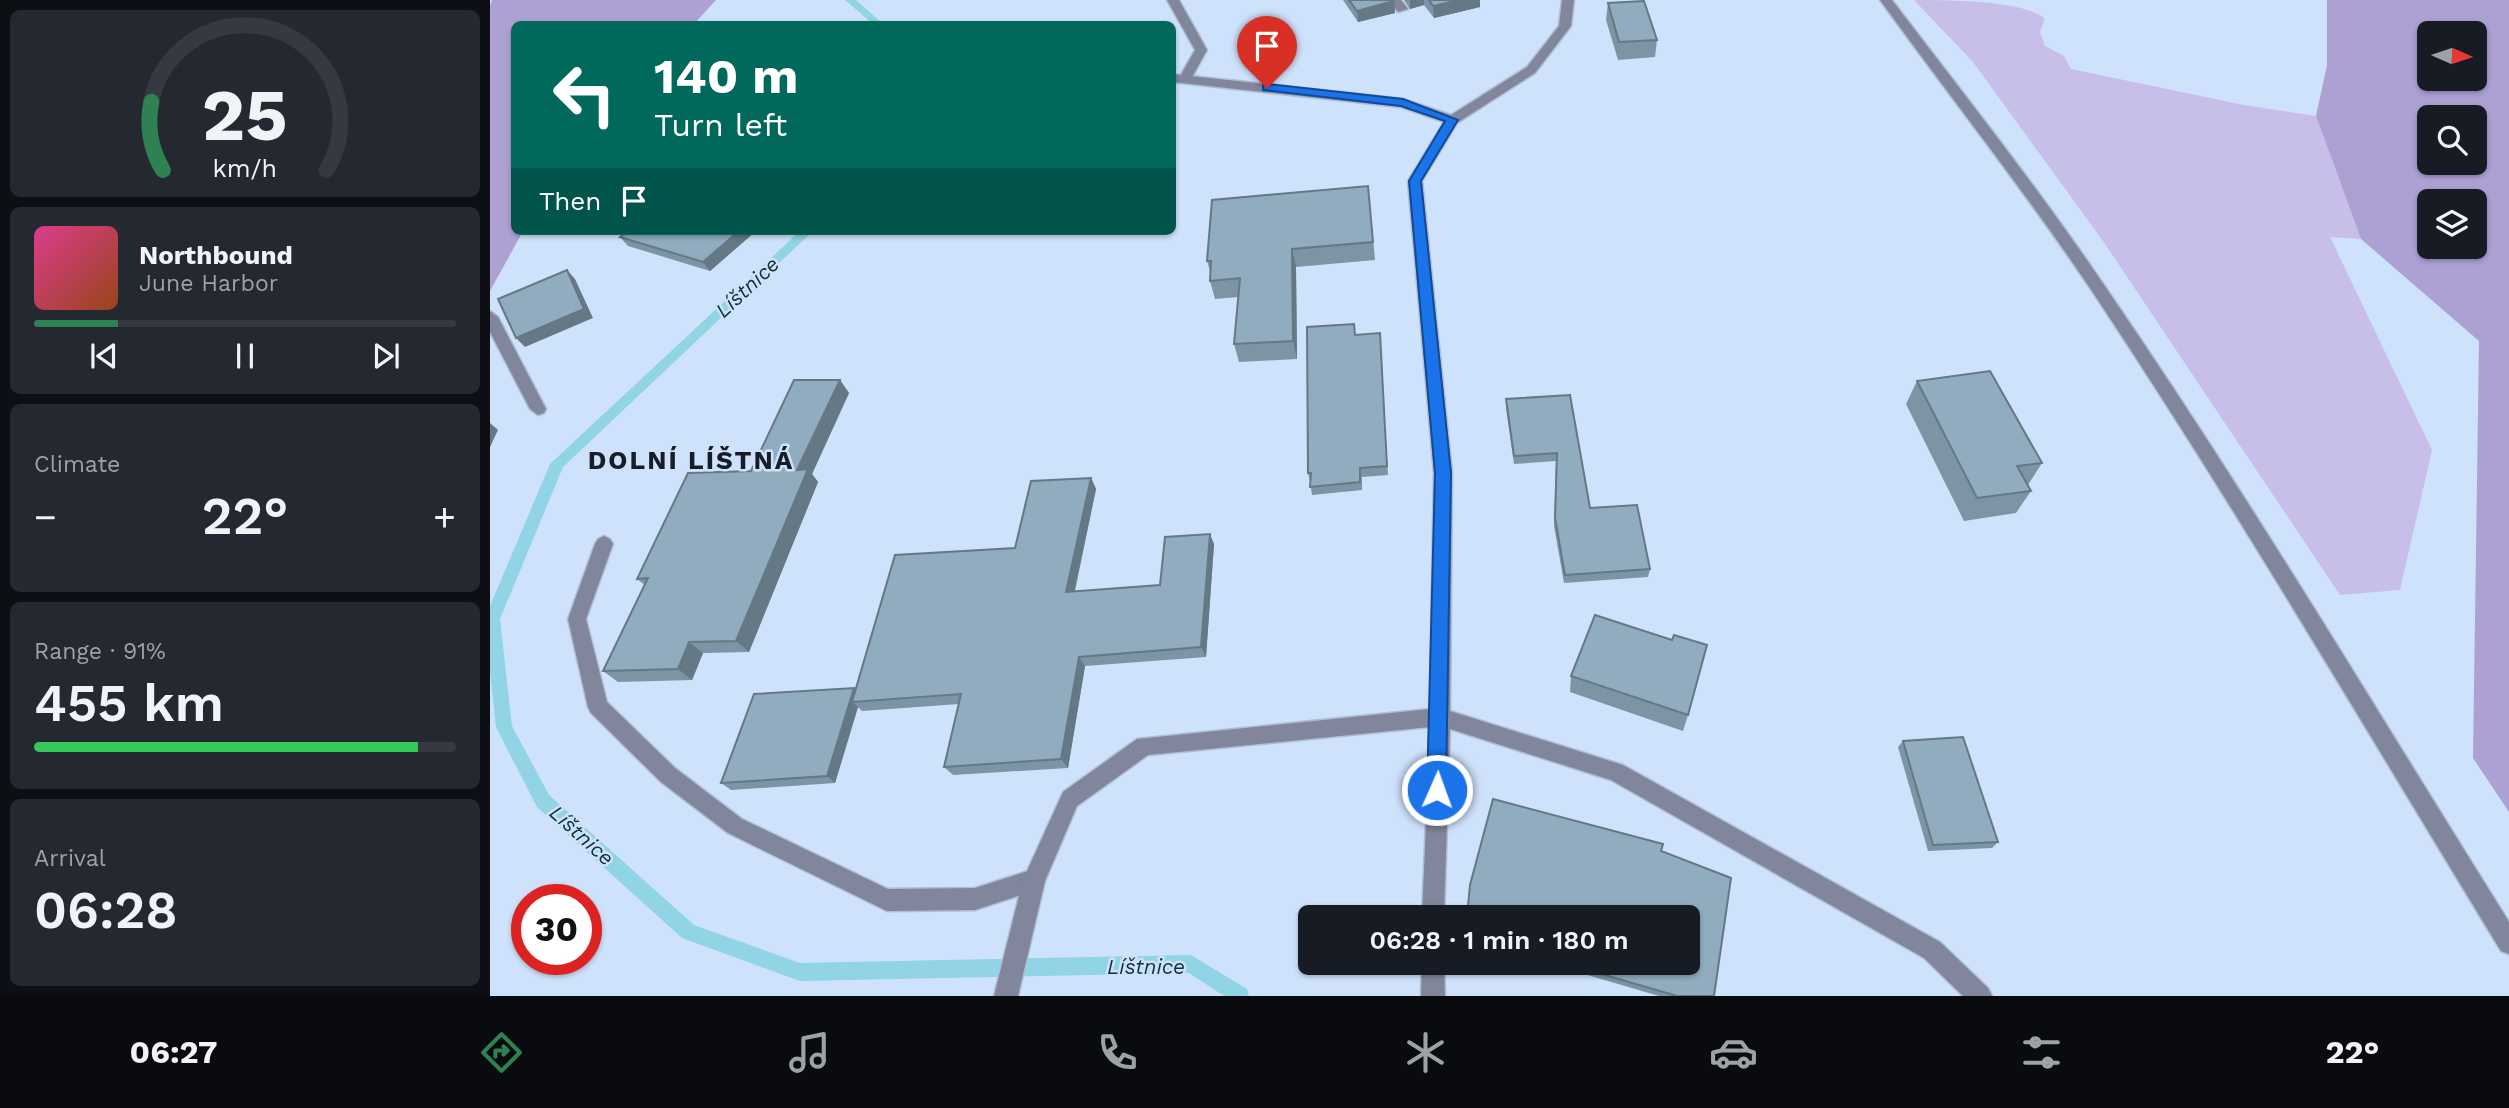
<!DOCTYPE html>
<html lang="en">
<head>
<meta charset="utf-8">
<style>
	body { margin:0; font-family:"Work Sans",sans-serif; background:#242831; color:#f1f3f6; height:100vh; display:flex; flex-direction:column; font-size:26px; white-space:nowrap }
	* { box-sizing:border-box; margin:0 }
	p { font-size:23px; color:#9ea1a6 }
	.icon { flex:none; width:38px; height:38px; fill:none; stroke:currentColor; stroke-width:2; stroke-linecap:round; stroke-linejoin:round }
	.map { position:relative; flex:1; overflow:hidden }
	.drawer { display:flex; flex-direction:column; gap:10px; padding:10px; background:#0d0f14; width:490px }
	.drawer>* { flex:none }
	.banner { position:absolute; left:21px; top:21px; width:665px; height:214px; border-radius:10px; box-shadow:0 2px 5px #0004; background:#00695c; color:#fff; overflow:hidden }
	.needle { width:46px; rotate:93deg }
	.controls { position:absolute; left:1927px; top:21px; display:grid; gap:14px }
	.controls a { display:grid; place-items:center; width:70px; height:70px; border-radius:10px; background:#171b24; box-shadow:0 2px 5px #0004; font-size:35px }
	.speed { position:absolute; left:21px; top:884px; display:flex; gap:14px; font-size:35px; font-weight:700; text-align:center }
	.speed>* { display:grid; place-content:center; width:91px; height:91px; border-radius:50%; background:#171b24; box-shadow:0 2px 5px #0004; line-height:1 }
	.speed .limit { border:10px solid #d22; background:#fff; color:#111 }
	.pin { position:absolute; display:grid; place-items:center; width:60px; height:60px; color:#fff; margin:-72px -30px; border-radius:50% 50% 50% 0; rotate:-45deg; box-shadow:0 0 7px #0007 }
	.pin .icon { rotate:45deg }
	.me { position:absolute; width:77px; margin:-38px; rotate:2deg; stroke-linejoin:round; filter:drop-shadow(0 0 5px #0008) }
	.turn { display:flex; align-items:center; gap:24px; height:147px; padding:0 28px; font-size:32px }
	.turn .icon { width:91px; height:91px; stroke-width:2.5 }
	.turn b { display:block; font-size:49px; line-height:60px }
	.then { display:flex; align-items:center; height:66px; padding:0 28px; background:#0003; gap:14px; font-size:26px }
	.big { font-size:52px; font-weight:600; line-height:1.1 }
	.drawer .card { flex:1; display:flex; flex-direction:column; justify-content:center; gap:10px; min-width:0; padding:0 24px; border-radius:10px; background:#242831 }
	.drawer .dial { align-items:center; gap:0 }
	.dial svg { height:182px; overflow:visible; fill:none; stroke:#363941; stroke-width:7; stroke-linecap:round; text-anchor:middle }
	.dial text { fill:#f1f3f6; stroke:none }
	.song { display:flex; align-items:center; gap:21px }
	.cover { width:84px; height:84px; border-radius:10px; background:linear-gradient(135deg,hsl(330 70% 55%),hsl(20 70% 35%)) }
	.played { height:7px; border-radius:4px; background:linear-gradient(90deg,#2e8153 20%,#363941 20%) }
	.keys { display:flex; justify-content:space-around; direction:ltr }
	.heat { display:flex; justify-content:space-between; align-items:center; font-size:38px; direction:ltr }
	.charge { height:10px; border-radius:5px; background:linear-gradient(90deg,#34c759 91%,#363941 0) }
	.trip { position:absolute; left:808px; top:905px; width:402px; height:70px; border-radius:10px; background:#171b24; box-shadow:0 2px 5px #0004; font-weight:600; line-height:70px; text-align:center }
	.menu { display:flex; height:112px; justify-content:space-around; align-items:center; background:#090b0e; color:#9ea1a6 }
	.menu .icon { width:49px; height:49px }
	.menu .active { color:#2e8153 }
	.menu b { font-size:32px; color:#f1f3f6 }
	main { display:flex; flex:1; min-height:0 }
	.map>svg:first-child { display:block }
</style>
</head>
<body>
<main>
<section class="drawer">
<div class="card dial"><svg viewBox="0 0 100 80">
<path d="M14 69A42 42 0 1 1 86 69"/>
<path d="M14 69A42 42 0 0 1 9 39" stroke="#2e8153"/>
<text x="50" y="56" font-size="32" font-weight="700">25</text>
<text x="50" y="72" font-size="11">km/h</text>
</svg></div>
<div class="card">
<div class="song"><i class="cover"></i><div><b>Northbound</b><p>June Harbor</p></div></div>
<div class="played"></div>
<div class="keys"><svg class="icon" aria-label="previous" viewBox="0 0 24 24"><path d="M18 5L8 12l10 7zM5 5v14"/></svg><svg class="icon" aria-label="pause" viewBox="0 0 24 24"><path d="M8 5v14M16 5v14"/></svg><svg class="icon" aria-label="next" viewBox="0 0 24 24"><path d="M6 5l10 7-10 7zM19 5v14"/></svg></div>
</div>
<div class="card"><p>Climate</p>
<div class="heat"><a>−</a><b class="big">22°</b><a>+</a></div>
</div>
<div class="card"><p>Range · 91%</p><b class="big">455 km</b><div class="charge"></div></div>
<div class="card"><p>Arrival</p><b class="big">06:28</b></div>
</section>
<div class="map">
<svg width="2019" height="996" viewBox="0 0 2019 996">
	<rect width="100%" height="100%" fill="#cfe2fc"/>
	<!-- green -->
	<path fill="#c8beea" d="M 1424,0 C 1456,0 1535,0 1555,19 L 1550,32 L 1555,46 L 1574,56 L 1581,69 L 1754,105 L 1826,116 L 1871,239 L 1840,237 L 1942,450 L 1910,590 L 1850,595 L 1613,241 L 1483,62 Z"/>
	<!-- forest -->
	<g fill="#ada1d4" fill-rule="evenodd">
		<polygon points="2,0 226,0 204,24 24,24 24,231 33,231 0,291 0,6"/>
		<path d="M 1837,0 L 2019,0 L 2019,812 L 1983,758 L 1989,341 L 1871,239 L 1826,116 L 1837,65 ZM 1939,33 L 1984,33 L 1984,79 L 1939,79 ZM 1939,117 L 1984,117 L 1984,163 L 1939,163 ZM 1939,201 L 1984,201 L 1984,247 L 1939,247 Z"/>
	</g>
	<g fill="none" stroke-linecap="round" stroke-linejoin="round">
		<!-- stream -->
		<g fill="#90d4e6" fill-rule="evenodd">
			<polygon points="355,0 366,0 393,24 383,24"/>
			<polygon points="310,231 323,231 73,467 10,619 22,726 59,795 204,925 310,963 701,955 757,989 759,996 734,996 699,973 310,981 192,938 47,807 6,727 0,671 0,606 60,464"/>
		</g>
		<defs>
			<g id="service">
				<polygon points="677,0 689,0 717,50 700,81 690,81 689,78 705,50"/>
				<polygon points="899,0 911,0 918,9 908,12"/>
				<polygon points="114,536 120,539 123,544 96,619 117,702 185,768 252,819 398,889 485,888 544,869 552,872 555,880 552,888 485,910 397,911 238,833 171,782 101,713 98,707 78,619 105,544 108,539"/>
			</g>
			<g id="minor">
				<polygon points="1072,0 1084,0 1081,26 1045,73 967,123 932,181 962,473 960,711 1133,765 1450,942 1498,988 1502,996 1473,996 1434,958 1121,780 960,729 954,917 932,917 940,727 658,755 587,806 555,881 528,996 504,996 533,880 573,792 647,739 940,709 944,473 918,181 954,122 911,107 682,82 682,74 913,99 961,115 1037,67 1069,26"/>
				<polygon points="0,311 8,317 56,409 54,413 48,415 40,409 0,332"/>
				<polygon points="932,962 954,962 955,996 931,996"/>
			</g>
			<path id="tertiary" d="M 1390,0 L 1402,0 C 1473,93 1546,185 1612,282 C 1755,490 1885,708 2019,922 L 2019,954 L 2011,951 C 1876,730 1745,506 1602,291 C 1535,191 1460,97 1390,0 Z"/>
		</defs>
		<!-- service casing -->
		<use href="#service" stroke="#aebfd5" stroke-width="3"/>
		<!-- minor casing -->
		<use href="#minor" stroke="#aebfd5" stroke-width="3"/>
		<!-- tertiary casing -->
		<use href="#tertiary" stroke="#aebfd5" stroke-width="3"/>
		<!-- service -->
		<use href="#service" fill="#81869c" fill-rule="evenodd"/>
		<!-- minor -->
		<use href="#minor" fill="#81869c" fill-rule="evenodd"/>
		<!-- tertiary -->
		<use href="#tertiary" fill="#81869c" fill-rule="evenodd"/>
	</g>
	<!-- wall -->
	<g fill="#7c94a3">
		<polygon points="853,0 904,0 905,13 868,22"/>
		<polygon points="914,0 990,0 990,7 944,18 934,5 920,9"/>
		<polygon points="1118,3 1167,40 1165,57 1128,60 1116,20"/>
		<polygon points="880,204 885,260 806,267 807,359 749,362 744,344 748,297 725,299 720,281 720,271 717,261"/>
		<polygon points="266,231 220,271 138,246 130,237"/>
		<polygon points="890,333 898,475 872,477 872,490 822,495 820,481 818,473 866,335"/>
		<polygon points="350,380 359,393 322,474 328,482 259,652 213,653 202,680 128,682 113,671 155,585 147,579 261,471"/>
		<polygon points="1427,381 1552,463 1538,485 1541,491 1526,513 1474,521 1416,404"/>
		<polygon points="1080,395 1100,508 1160,569 1158,577 1074,583 1064,526 1066,461 1024,464 1016,408 1016,399"/>
		<polygon points="601,478 606,489 585,591 670,585 724,544 716,657 595,666 578,768 463,775 454,767 469,704 372,711 368,707 345,783 241,790 231,783 366,690 525,548"/>
		<polygon points="1081,676 1198,715 1193,731 1080,692"/>
		<polygon points="1413,741 1508,842 1502,848 1438,851 1408,747"/>
		<polygon points="1053,962 1199,962 1224,996 1169,996"/>
	</g>
	<!-- shaded-wall -->
	<g fill="#657885">
		<polygon points="920,0 934,0 934,5 920,9"/>
		<polygon points="970,0 990,0 990,7 944,18 943,6"/>
		<polygon points="904,1 905,13 868,22 867,11"/>
		<polygon points="249,231 266,231 220,271 213,262"/>
		<polygon points="802,249 806,267 807,359 803,341"/>
		<polygon points="77,270 85,279 103,318 35,347 26,338"/>
		<polygon points="350,380 359,393 322,474 328,482 259,652 246,641 307,470"/>
		<polygon points="0,423 8,430 0,447"/>
		<polygon points="601,478 606,489 582,602 576,592"/>
		<polygon points="720,534 724,544 716,657 711,647"/>
		<polygon points="199,642 213,653 202,680 188,669"/>
		<polygon points="589,657 595,666 578,768 571,759"/>
		<polygon points="364,688 371,695 362,702 368,707 345,783 337,776"/>
	</g>
	<!-- building -->
	<g fill="#90acbe" stroke="#657885" stroke-width="2">
		<polygon points="859,0 904,0 904,1 867,11"/>
		<polygon points="939,0 970,0 943,6"/>
		<polygon points="1154,1 1167,40 1129,42 1118,3"/>
		<polygon points="878,186 883,242 802,249 803,341 744,344 750,278 720,281 721,261 717,261 722,200"/>
		<polygon points="138,231 249,231 213,262 130,237"/>
		<polygon points="77,270 94,309 26,338 8,299"/>
		<polygon points="864,324 865,335 890,333 897,466 870,468 870,482 820,487 821,473 818,473 817,327"/>
		<polygon points="1500,371 1552,463 1527,466 1541,491 1487,498 1427,381"/>
		<polygon points="304,380 350,380 307,470 318,469 246,641 199,642 188,669 113,671 158,578 147,579 198,473 261,471"/>
		<polygon points="1080,395 1100,508 1147,505 1160,569 1075,575 1065,518 1067,453 1024,456 1016,399"/>
		<polygon points="601,478 576,592 670,585 675,537 720,534 711,647 589,657 571,759 454,767 471,694 362,702 405,555 525,548 541,481"/>
		<polygon points="1105,615 1182,640 1184,635 1217,645 1198,715 1081,676"/>
		<polygon points="364,688 337,776 231,783 264,694"/>
		<polygon points="1473,737 1508,842 1443,845 1413,741"/>
		<polygon points="1003,799 1173,844 1171,851 1241,878 1224,996 1187,996 1070,962 1199,962 1199,917 977,917 980,885"/>
	</g>
	<!-- route -->
	<polygon fill="#1a73e8" stroke="#114b97" stroke-width="2" points="777,84 913,99 968,120 931,181 961,473 956,790 954,797 947,799 940,797 937,790 945,473 919,181 955,121 911,106 773,90 773,85"/>
	<g text-anchor="middle" dominant-baseline="central" stroke-width="5" stroke-linejoin="round" paint-order="stroke">
		<!-- water labels -->
		<g font-size="21" font-style="italic" fill="#10323a" stroke="#cfe2fc">
			<text transform="translate(257 287) rotate(-43)">Líštnice</text>
			<text transform="translate(92 835) rotate(42)">Líštnice</text>
			<text x="656" y="966">Líštnice</text>
		</g>
		<!-- district labels -->
		<g font-size="26" font-weight="bold" letter-spacing="2" fill="#171d26" stroke="#cfe2fc">
			<text x="201" y="460">DOLNÍ LÍŠTNÁ</text>
		</g>
	</g>
</svg>
<div class="controls">
<a><svg class="needle" viewBox="-14 -14 28 28"><path d="M0-13l5 13h-10z" fill="#e53935"/><path d="M0 13l5-13h-10z" fill="#9ea1a6"/></svg></a>
<a><svg class="icon" aria-label="search" viewBox="0 0 24 24"><circle cx="10" cy="10" r="6"/><path d="M15 15l6 6"/></svg></a>
<a><svg class="icon" aria-label="layers" viewBox="0 0 24 24"><path d="M12 4l9 5-9 5-9-5zM3 14l9 5 9-5"/></svg></a>
</div>
<div class="speed"><div class="limit">30</div></div>
<div class="pin" style="left:777px;top:88px;background:#d93025"><svg class="icon" aria-label="arrive" viewBox="0 0 24 24"><path d="M6 21V4h12l-3 4 3 4H6"/></svg></div>
<svg class="me" style="left:947px;top:790px" viewBox="-20 -20 40 40"><circle r="17" fill="#1a73e8" stroke="#fff" stroke-width="3"/><path d="M0-11L8 9 0 5-8 9z" fill="#fff"/></svg>
<div class="trip">06:28 · 1 min · 180 m</div>
<div class="banner">
<div class="turn"><svg class="icon" aria-label="left" viewBox="0 0 24 24"><path d="M17 20v-9H6M10 6l-5 5 5 5"/></svg><div><b>140 m</b>Turn left</div></div>
<div class="then">Then<svg class="icon" aria-label="arrive" viewBox="0 0 24 24"><path d="M6 21V4h12l-3 4 3 4H6"/></svg></div>
</div>
</div>
</main>
<nav class="menu">
<b>06:27</b>
<svg class="icon active" aria-label="directions" viewBox="0 0 24 24"><path d="M12 3l9 9-9 9-9-9zM9 14v-3h6M13 9l2 2-2 2"/></svg>
<svg class="icon" aria-label="music" viewBox="0 0 24 24"><path d="M9 18V5l10-2v13"/><circle cx="6" cy="18" r="3"/><circle cx="16" cy="16" r="3"/></svg>
<svg class="icon" aria-label="phone" viewBox="0 0 24 24"><path d="M5 4h4l2 5-3 2q2 4 5 5l2-3 5 2v4C11 20 4 13 5 4z"/></svg>
<svg class="icon" aria-label="climate" viewBox="0 0 24 24"><path d="M12 3v18M4 7l16 10M4 17L20 7"/></svg>
<svg class="icon" aria-label="car" viewBox="0 0 24 24"><path d="M5 17H2v-5l4-1 3-4h7l3 4 3 1v5h-3M9 17h6M6 11h13"/><circle cx="7" cy="17" r="2"/><circle cx="17" cy="17" r="2"/></svg>
<svg class="icon" aria-label="filters" viewBox="0 0 24 24"><path d="M4 7h16M4 17h16"/><circle cx="9" cy="7" r="2"/><circle cx="15" cy="17" r="2"/></svg>
<b>22°</b>
</nav>
</body>
</html>
